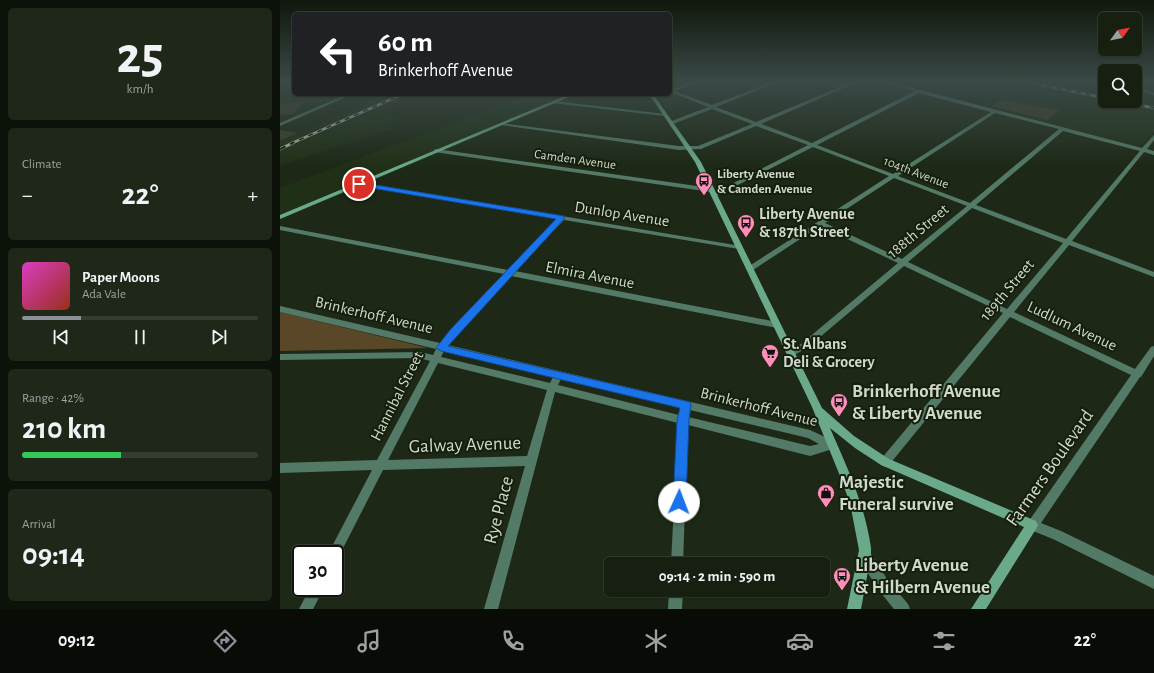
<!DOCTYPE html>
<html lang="en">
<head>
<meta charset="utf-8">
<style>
	body { margin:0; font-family:"Alegreya Sans",sans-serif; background:#1f2719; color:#f1f3f6; height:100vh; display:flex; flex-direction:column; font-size:15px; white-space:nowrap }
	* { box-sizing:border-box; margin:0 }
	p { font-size:13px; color:#9ea29f }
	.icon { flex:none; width:22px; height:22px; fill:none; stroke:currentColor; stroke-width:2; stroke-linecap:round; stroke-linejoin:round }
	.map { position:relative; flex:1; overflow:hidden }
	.sheet { display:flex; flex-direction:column; gap:8px; padding:8px; background:#0c1109; width:280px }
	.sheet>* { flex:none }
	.top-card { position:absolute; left:12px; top:12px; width:380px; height:84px; border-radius:6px; box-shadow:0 1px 3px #0004,0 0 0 1px #353d30; background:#202124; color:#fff; overflow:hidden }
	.needle { width:26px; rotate:57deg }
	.fabs { position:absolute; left:818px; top:12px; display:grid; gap:8px }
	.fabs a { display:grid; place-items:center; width:44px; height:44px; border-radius:6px; background:#161f10; box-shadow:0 1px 3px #0004,0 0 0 1px #353d30; font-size:20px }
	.speed { position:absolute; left:12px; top:545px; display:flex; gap:8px; font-size:20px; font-weight:700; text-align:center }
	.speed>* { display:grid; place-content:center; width:52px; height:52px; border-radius:50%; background:#161f10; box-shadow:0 1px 3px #0004,0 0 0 1px #353d30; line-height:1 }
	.speed .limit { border:2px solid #111; border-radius:6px; background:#fff; color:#111 }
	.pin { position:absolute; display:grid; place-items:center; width:34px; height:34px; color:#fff; margin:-17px; border:2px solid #fff; border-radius:50%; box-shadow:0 1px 4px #0007 }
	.me { position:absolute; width:44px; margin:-22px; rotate:2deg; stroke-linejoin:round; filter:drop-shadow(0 0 3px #0008) }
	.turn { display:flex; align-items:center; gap:14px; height:84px; padding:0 20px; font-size:18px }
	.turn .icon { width:52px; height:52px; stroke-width:2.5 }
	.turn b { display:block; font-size:28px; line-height:34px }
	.big { font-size:30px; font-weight:700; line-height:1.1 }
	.sheet .card { flex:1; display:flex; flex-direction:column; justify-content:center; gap:6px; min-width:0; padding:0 14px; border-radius:6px; background:#1f2719 }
	.sheet .dial { align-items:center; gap:0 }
	.dial b { font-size:52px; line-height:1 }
	.song { display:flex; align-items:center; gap:12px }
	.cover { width:48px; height:48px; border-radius:6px; background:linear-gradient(135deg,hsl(310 70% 55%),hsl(10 70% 35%)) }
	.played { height:4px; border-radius:2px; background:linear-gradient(90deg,#8c9099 25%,#353d30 25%) }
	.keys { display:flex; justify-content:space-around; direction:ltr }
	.heat { display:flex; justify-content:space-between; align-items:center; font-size:22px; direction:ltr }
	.charge { height:6px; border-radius:3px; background:linear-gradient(90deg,#34c759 42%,#353d30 0) }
	.trip { position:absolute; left:324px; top:557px; width:226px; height:40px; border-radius:6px; background:#161f10; box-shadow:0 1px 3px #0004,0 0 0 1px #353d30; font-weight:700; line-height:40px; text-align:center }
	.tab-bar { display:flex; height:64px; justify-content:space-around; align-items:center; background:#090c06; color:#9ea29f }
	.tab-bar .icon { width:28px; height:28px }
	.tab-bar .active { color:#8c9099 }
	.tab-bar b { font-size:18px; color:#f1f3f6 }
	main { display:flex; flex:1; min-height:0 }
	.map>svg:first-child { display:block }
</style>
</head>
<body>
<main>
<section class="sheet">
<div class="card dial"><b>25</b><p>km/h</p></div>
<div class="card"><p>Climate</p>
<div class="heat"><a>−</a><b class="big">22°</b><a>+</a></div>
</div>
<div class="card">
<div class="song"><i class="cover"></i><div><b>Paper Moons</b><p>Ada Vale</p></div></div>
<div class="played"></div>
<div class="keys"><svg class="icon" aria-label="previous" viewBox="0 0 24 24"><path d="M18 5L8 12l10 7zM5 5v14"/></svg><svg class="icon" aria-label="pause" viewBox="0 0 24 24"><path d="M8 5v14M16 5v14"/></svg><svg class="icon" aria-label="next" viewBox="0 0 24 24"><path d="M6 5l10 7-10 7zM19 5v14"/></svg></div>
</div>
<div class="card"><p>Range · 42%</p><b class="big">210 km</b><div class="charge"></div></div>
<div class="card"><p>Arrival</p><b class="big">09:14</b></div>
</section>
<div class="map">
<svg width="874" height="609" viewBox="0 0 874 609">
	<rect width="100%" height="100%" fill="#1d2916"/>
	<!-- built -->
	<g fill="#203016">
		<polygon points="0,82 14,82 14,94 63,94 17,115 0,115"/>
		<polygon points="648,82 763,82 825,95 825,101 855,101 874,104 874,131 860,148 709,108 719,100"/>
		<polygon points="105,94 135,94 101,111 110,114 107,115 119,120 108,124 116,127 0,166 0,142"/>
		<polygon points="249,94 299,94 0,220 0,188"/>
		<polygon points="378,94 390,94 405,100 394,104 399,106 387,109"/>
	</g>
	<!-- green -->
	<polygon fill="#5a4728" points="0,312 148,348 0,351"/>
	<!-- building -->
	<g fill="#3d3c24">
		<polygon points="720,100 742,104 779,110 767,120 712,106"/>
		<polygon points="24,102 13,114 0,115 0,104"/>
		<polygon points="0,130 18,133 0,141"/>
	</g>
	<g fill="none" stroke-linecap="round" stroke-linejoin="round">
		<!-- minor -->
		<g fill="#537a66" fill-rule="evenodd">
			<path d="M 411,82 L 418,82 L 394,91 L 432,105 L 492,82 L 498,82 L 436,107 L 476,122 L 572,82 L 578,82 L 481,124 L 532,143 L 635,91 L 602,82 L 610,82 L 862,148 L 874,135 L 874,140 L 867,149 L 874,151 L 874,155 L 864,152 L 792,241 L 874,272 L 874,277 L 789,245 L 734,312 L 855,369 L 871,347 L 874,346 L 874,356 L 861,377 L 860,377 L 761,523 L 781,531 L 874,576 L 874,589 L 773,539 L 748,529 L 746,525 L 851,375 L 730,317 L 609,465 L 605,467 L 601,465 L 600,462 L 601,459 L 723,313 L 624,266 L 527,348 L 514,355 L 508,355 L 507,353 L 508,351 L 521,344 L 618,263 L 540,226 L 473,270 L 470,270 L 466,268 L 609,176 L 533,147 L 434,197 L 431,195 L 432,194 L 528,145 L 476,126 L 421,149 L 399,150 L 221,125 L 219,124 L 221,123 L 399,146 L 418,146 L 472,124 L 432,109 L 393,124 L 389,124 L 389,122 L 428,107 L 390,92 L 390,90 ZM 639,93 L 711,112 L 613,174 L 537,145 ZM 715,113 L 779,129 L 690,203 L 618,176 ZM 783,131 L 860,151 L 786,239 L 696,205 ZM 614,178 L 687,206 L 622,259 L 545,223 ZM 692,208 L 783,243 L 727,309 L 628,262 Z"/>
			<polygon points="855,86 874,93 874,95 855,88"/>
			<polygon points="67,94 73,94 0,126 0,123"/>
			<polygon points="274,101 385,114 387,115 385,116 272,103 272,102"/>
			<polygon points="156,149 431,188 434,190 431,192 154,152 154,150"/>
			<path d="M 79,182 L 461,246 L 462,247 L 459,249 L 284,220 L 235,271 L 497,322 L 501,325 L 500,327 L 497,328 L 231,276 L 176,334 L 168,345 L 530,430 L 556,442 L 557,445 L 556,448 L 530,456 L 408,425 L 403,564 L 391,564 L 398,423 L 275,392 L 218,609 L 204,609 L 245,466 L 103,470 L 58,558 L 55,560 L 55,554 L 48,554 L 92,470 L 0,473 L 0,463 L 97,460 L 150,361 L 140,358 L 0,360 L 0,354 L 140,352 L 153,355 L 156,349 L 0,312 L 0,306 L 160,343 L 170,330 L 224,274 L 0,230 L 0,226 L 228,270 L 278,219 L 77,185 L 77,183 ZM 164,351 L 273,377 L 270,383 L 161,357 ZM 158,363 L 267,390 L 247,456 L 108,460 ZM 281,379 L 401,407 L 399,415 L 278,385 ZM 410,410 L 528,438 L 539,444 L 530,446 L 408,417 Z"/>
			<path d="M 585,549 L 589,551 L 607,579 L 628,604 L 630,609 L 614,609 C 601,593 587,575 579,555 L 581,551 Z"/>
			<polygon points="30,588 44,588 33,609 19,609"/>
			<polygon points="389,590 403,590 402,609 388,609"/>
		</g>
		<!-- secondary -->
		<g fill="#6aaa8a" fill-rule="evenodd">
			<polygon points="290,94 296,94 0,219 0,215"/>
			<path d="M 369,94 L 373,94 L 421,162 L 542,408 L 574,436 L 609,459 L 756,521 L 758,525 L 756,529 L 706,609 L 691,609 L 744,527 L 601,465 L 575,448 L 550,428 C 567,467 585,505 591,548 L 591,555 L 581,609 L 567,609 L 579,550 L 570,503 L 558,471 L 532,407 L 415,162 Z"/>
		</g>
		<defs>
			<g id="rail-far1">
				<polyline points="747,82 825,98"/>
				<polyline points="840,101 874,108"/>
				<polyline points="10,144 123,94"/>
			</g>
			<polyline id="rail" points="0,149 13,143"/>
		</defs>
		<!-- rail-far1 casing -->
		<use href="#rail-far1" stroke="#a7b0a3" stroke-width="2.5"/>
		<!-- rail casing -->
		<use href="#rail" stroke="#a7b0a3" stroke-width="3"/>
		<!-- rail-far1 -->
		<use href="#rail-far1" stroke="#141f0c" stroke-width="1.5" stroke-dasharray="5" stroke-linecap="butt"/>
		<!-- rail -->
		<use href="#rail" stroke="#141f0c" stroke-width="2" stroke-dasharray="6" stroke-linecap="butt"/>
	</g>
	<!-- sky -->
	<linearGradient id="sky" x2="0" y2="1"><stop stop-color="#10170c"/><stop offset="0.49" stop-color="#3a4947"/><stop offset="1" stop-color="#3a4947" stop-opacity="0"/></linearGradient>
	<rect width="874" height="167" fill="url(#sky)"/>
	<!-- route -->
	<polygon fill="#1a73e8" stroke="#114b97" points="77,182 284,216 284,219 168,346 410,402 411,405 409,420 406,502 404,507 399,509 395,507 393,502 397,420 400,408 161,351 156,348 170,330 276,219 79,186 77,185"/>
	<!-- icons -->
	<defs>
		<symbol id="bus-pin" viewBox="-11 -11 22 30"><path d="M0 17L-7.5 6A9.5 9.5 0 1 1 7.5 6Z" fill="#ff8ebb" stroke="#141f0c"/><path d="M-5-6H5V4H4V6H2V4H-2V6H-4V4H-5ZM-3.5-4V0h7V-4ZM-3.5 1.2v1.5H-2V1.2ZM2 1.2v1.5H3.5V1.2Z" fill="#111"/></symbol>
		<symbol id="supermarket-pin" viewBox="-11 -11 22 30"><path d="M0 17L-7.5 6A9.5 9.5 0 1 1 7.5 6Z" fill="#ff8ebb" stroke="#141f0c"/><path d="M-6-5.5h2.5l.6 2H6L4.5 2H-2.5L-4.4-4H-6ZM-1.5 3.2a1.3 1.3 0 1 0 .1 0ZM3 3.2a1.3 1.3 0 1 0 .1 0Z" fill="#111"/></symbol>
		<symbol id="shop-pin" viewBox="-11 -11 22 30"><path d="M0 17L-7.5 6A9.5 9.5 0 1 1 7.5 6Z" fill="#ff8ebb" stroke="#141f0c"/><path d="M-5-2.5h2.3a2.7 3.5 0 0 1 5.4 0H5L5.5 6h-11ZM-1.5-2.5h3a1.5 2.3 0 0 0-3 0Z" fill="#111"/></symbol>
	</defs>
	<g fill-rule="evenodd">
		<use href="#bus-pin" x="414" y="171" width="20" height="27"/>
		<use href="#bus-pin" x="456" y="213" width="20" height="27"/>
		<use href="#supermarket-pin" x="480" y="343" width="20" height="27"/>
		<use href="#bus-pin" x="549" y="392" width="20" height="27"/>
		<use href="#shop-pin" x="536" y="483" width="20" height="27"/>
		<use href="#bus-pin" x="552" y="566" width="20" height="27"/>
	</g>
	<g text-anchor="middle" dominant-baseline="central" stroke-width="4" stroke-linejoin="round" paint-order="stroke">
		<!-- far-street labels -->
		<g font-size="13" fill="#d1d9cd" stroke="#141f0c">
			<text transform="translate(295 160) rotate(8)">Camden Avenue</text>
			<text transform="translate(636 173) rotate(21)">104th Avenue</text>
		</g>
		<!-- far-poi labels -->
		<g font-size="13" font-weight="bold" fill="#d1d9cd" stroke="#141f0c" text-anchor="start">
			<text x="437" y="174">Liberty Avenue<tspan x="437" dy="15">&amp; Camden Avenue</tspan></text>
		</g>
		<!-- street labels -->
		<g font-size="16" fill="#d1d9cd" stroke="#141f0c">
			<text transform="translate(342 214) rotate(9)">Dunlop Avenue</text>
			<text transform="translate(638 231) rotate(-40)">188th Street</text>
			<text transform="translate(310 275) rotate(11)">Elmira Avenue</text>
			<text transform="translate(727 290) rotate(-50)">189th Street</text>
			<text transform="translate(94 315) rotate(13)">Brinkerhoff Avenue</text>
			<text transform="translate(792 326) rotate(25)">Ludlum Avenue</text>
			<text transform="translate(117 396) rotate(-63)">Hannibal Street</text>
			<text transform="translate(479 407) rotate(14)">Brinkerhoff Avenue</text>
		</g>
		<!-- poi labels -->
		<g font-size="16" font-weight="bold" fill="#d1d9cd" stroke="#141f0c" text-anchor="start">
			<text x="479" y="214">Liberty Avenue<tspan x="479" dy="18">&amp; 187th Street</tspan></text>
			<text x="503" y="344">St. Albans<tspan x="503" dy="18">Deli &amp; Grocery</tspan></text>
		</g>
		<!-- near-poi labels -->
		<g font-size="19" font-weight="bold" fill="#d1d9cd" stroke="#141f0c" text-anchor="start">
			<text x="572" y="391">Brinkerhoff Avenue<tspan x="572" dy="22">&amp; Liberty Avenue</tspan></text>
			<text x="559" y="482">Majestic<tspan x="559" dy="22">Funeral survive</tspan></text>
			<text x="575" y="565">Liberty Avenue<tspan x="575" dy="22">&amp; Hilbern Avenue</tspan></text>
		</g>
		<!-- near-street labels -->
		<g font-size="19" fill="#d1d9cd" stroke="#141f0c">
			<text transform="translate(185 445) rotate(-2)">Galway Avenue</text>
			<text transform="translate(770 468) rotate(-55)">Farmers Boulevard</text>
			<text transform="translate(219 510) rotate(-75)">Rye Place</text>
		</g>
	</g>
</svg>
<div class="fabs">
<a><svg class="needle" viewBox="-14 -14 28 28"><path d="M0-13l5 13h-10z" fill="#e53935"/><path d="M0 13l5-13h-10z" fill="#9ea29f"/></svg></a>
<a><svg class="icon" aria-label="search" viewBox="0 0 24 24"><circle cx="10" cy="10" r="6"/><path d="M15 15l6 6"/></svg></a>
</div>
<div class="speed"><div class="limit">30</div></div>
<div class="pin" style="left:79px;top:184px;background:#d93025"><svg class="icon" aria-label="arrive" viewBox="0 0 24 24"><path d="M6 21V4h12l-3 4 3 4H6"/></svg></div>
<svg class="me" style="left:399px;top:502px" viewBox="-20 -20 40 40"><circle r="19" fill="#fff"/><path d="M0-13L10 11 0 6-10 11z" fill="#1a73e8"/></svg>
<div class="trip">09:14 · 2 min · 590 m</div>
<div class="top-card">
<div class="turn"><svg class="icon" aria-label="left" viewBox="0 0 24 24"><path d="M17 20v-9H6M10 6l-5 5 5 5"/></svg><div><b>60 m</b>Brinkerhoff Avenue</div></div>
</div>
</div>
</main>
<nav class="tab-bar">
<b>09:12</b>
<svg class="icon active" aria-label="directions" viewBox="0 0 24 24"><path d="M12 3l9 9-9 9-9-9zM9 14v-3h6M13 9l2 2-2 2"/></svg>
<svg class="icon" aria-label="music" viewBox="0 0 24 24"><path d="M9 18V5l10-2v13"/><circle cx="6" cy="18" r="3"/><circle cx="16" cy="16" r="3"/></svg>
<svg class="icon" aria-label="phone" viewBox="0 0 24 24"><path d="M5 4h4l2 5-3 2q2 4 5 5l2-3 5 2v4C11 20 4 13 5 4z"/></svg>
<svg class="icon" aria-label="climate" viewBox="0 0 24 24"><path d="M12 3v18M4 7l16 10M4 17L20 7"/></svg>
<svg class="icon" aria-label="car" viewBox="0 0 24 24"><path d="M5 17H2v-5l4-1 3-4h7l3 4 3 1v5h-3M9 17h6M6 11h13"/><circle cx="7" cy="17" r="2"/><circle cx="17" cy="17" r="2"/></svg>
<svg class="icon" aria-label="filters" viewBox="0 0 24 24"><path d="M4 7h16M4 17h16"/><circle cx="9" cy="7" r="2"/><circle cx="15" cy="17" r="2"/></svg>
<b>22°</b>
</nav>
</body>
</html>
